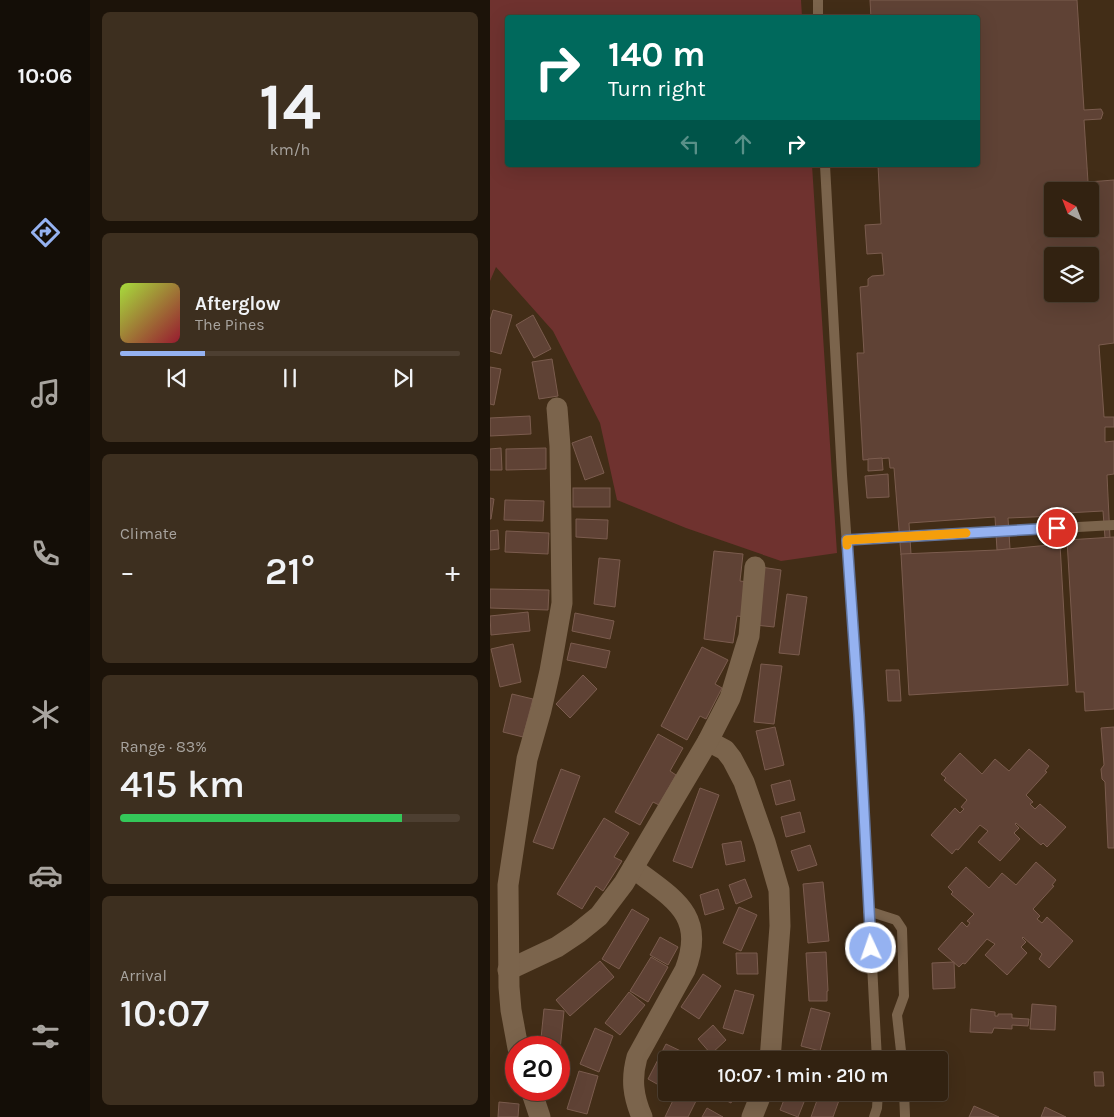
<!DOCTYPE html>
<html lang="en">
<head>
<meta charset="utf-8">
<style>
	body { margin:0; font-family:Karla,sans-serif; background:#3d2f1f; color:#f1f3f6; height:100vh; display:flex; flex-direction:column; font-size:19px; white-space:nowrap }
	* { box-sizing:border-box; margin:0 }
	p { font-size:16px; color:#a8a49f }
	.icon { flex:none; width:28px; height:28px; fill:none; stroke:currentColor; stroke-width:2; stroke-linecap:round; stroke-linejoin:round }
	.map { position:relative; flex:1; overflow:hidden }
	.panel { display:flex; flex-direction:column; gap:12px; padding:12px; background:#1c1309; width:400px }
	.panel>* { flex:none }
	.guide { position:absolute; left:15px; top:15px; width:475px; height:152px; border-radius:5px; box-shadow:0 5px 20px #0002,0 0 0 1px #4d3f31; background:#00695c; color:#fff; overflow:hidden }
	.needle { width:32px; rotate:318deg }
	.fabs { position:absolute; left:554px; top:182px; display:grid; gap:10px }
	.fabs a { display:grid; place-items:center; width:55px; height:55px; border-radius:5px; background:#322211; box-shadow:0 5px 20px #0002,0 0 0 1px #4d3f31; font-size:25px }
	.speed { position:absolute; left:15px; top:1036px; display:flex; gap:10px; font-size:25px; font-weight:700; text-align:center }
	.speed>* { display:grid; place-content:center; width:65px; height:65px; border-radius:50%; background:#322211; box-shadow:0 5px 20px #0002,0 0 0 1px #4d3f31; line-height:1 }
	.speed .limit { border:8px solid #d22; background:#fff; color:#111 }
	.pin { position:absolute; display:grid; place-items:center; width:42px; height:42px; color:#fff; margin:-21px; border:2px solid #fff; border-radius:50%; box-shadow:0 1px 5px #0007 }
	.me { position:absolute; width:55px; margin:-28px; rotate:357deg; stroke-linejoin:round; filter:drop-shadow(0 0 4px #0008) }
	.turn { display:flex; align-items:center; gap:18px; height:105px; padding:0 20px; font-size:22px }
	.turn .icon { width:65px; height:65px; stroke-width:2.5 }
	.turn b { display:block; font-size:35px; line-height:42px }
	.lanes { display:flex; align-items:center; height:48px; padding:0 20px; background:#0003; justify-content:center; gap:25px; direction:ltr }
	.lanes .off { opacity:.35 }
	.big { font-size:38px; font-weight:600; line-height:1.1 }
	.panel .tile { flex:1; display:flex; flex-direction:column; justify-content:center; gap:8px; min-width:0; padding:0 18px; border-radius:8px; background:#3d2f1f }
	.panel .dial { align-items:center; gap:0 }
	.dial b { font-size:65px; line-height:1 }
	.song { display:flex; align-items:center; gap:15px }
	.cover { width:60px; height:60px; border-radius:8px; background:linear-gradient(135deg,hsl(80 70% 55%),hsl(350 70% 35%)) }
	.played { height:5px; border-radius:2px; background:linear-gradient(90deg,#95b2f1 25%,#4d3f31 25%) }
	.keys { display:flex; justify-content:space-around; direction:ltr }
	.heat { display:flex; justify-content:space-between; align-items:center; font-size:28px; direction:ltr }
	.charge { height:8px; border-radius:4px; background:linear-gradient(90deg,#34c759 83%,#4d3f31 0) }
	.trip { position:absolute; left:168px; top:1051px; width:290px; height:50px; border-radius:5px; background:#322211; box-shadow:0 5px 20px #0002,0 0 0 1px #4d3f31; font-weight:600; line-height:50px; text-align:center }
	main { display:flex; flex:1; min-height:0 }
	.tab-bar { display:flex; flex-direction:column; width:90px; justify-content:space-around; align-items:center; background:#140e07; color:#a8a49f }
	.tab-bar .icon { width:35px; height:35px }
	.tab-bar .selected { color:#95b2f1 }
	.tab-bar b { font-size:22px; color:#f1f3f6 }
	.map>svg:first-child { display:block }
</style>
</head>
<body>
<main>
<nav class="tab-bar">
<b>10:06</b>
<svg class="icon selected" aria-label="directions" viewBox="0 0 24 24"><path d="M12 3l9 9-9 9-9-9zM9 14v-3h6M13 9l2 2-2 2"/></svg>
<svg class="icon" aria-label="music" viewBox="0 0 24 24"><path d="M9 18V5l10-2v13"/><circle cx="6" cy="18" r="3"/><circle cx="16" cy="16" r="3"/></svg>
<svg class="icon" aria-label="phone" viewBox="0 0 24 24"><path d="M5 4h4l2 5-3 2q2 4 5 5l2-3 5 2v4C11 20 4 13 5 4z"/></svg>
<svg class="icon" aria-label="climate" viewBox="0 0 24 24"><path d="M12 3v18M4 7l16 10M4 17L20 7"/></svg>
<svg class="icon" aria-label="car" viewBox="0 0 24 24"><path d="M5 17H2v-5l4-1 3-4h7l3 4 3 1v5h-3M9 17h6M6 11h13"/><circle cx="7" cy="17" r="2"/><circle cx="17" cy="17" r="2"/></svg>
<svg class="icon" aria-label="filters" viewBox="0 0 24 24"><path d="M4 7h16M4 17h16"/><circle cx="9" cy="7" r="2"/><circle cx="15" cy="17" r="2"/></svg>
</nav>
<section class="panel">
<div class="tile dial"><b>14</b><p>km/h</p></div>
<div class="tile">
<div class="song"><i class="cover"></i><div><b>Afterglow</b><p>The Pines</p></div></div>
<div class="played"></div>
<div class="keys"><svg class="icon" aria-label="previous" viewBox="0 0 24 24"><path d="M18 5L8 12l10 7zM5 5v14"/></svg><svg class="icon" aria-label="pause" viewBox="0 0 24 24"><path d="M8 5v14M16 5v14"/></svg><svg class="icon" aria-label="next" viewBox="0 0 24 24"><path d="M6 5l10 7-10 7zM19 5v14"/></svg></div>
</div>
<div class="tile"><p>Climate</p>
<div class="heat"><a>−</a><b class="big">21°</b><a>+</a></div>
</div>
<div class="tile"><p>Range · 83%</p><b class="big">415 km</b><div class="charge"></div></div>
<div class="tile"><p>Arrival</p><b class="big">10:07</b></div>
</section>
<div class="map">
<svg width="624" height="1117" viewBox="0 0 624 1117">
	<rect width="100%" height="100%" fill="#422d17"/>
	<!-- green -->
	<polygon fill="#6f322f" points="0,0 311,0 312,17 18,18 18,165 322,165 347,553 291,561 196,528 127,500 110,423 63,331 6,267 0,281"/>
	<!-- building -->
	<g fill="#5f4235" stroke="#7b5c4e" fill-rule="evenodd">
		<path d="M 380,0 L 587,0 L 594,110 L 611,109 L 613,113 L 611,119 L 594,120 L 598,182 L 624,180 L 624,343 L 609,345 L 614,417 L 624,417 L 624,427 L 615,427 L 615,442 L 624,441 L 624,474 L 617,475 L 620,538 L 615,538 L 613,511 L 576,513 L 578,543 L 568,543 L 566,516 L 518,518 L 520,549 L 507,550 L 505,517 L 419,523 L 421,554 L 411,555 L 404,468 L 400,468 L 399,458 L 373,460 L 367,353 L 374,353 L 370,287 L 378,286 L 378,279 L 382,276 L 394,275 L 392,253 L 377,254 L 375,225 L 391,224 L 388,165 L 488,165 L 488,18 L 381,18 ZM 562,191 L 600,191 L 600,229 L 562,229 ZM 562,256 L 600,256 L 600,294 L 562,294 Z"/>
		<polygon points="3,310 22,315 11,354 0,351 0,320"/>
		<polygon points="43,315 61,349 44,358 26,325"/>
		<polygon points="62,359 68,396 49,399 42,362"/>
		<polygon points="0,367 11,369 4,405 0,404"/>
		<polygon points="40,416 41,434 0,436 0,418"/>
		<polygon points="101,436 114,473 95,480 82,443"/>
		<polygon points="11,448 12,470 0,470 0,449"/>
		<polygon points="56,448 56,469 16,470 16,449"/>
		<polygon points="392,458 393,470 378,471 378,459"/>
		<polygon points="398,474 399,497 377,498 375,476"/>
		<rect x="83" y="488" width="37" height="19"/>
		<polygon points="0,498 4,499 1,519 0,519"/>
		<polygon points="15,500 54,501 53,521 14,520"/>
		<polygon points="86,519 118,520 117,539 86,537"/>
		<polygon points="8,530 9,549 0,550 0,531"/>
		<polygon points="16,531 59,533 58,554 15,552"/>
		<polygon points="624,537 624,709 595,711 594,692 586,692 577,540"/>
		<polygon points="570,544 578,685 419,695 411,554 507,550"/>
		<polygon points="224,551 253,554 250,581 258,582 254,617 247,616 243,643 214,639"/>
		<polygon points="109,558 130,560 125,607 104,604"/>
		<polygon points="271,567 291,570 284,627 265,625"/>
		<polygon points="0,589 59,590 58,610 0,608"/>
		<polygon points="297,594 317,597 309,655 289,653"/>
		<polygon points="38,612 40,631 1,635 0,616"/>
		<polygon points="85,613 124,621 120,639 82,631"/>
		<polygon points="81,643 120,651 116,668 77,660"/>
		<polygon points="23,644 31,682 10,687 1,649"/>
		<polygon points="212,647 238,660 225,684 232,688 216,719 210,716 197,740 171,726"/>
		<polygon points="271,664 292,666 284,724 264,722"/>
		<polygon points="396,670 409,670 411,701 398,701"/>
		<polygon points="93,675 107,689 80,718 66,704"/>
		<polygon points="22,694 43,699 33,737 13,732"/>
		<polygon points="285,727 294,765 275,770 266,731"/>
		<polygon points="624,727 624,848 618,848 615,782 612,779 611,769 614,765 611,728"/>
		<polygon points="168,734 193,748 180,771 186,775 169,805 163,802 150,825 125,812"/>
		<polygon points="539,749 559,766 555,771 557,772 536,795 543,802 540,804 545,809 550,804 576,827 557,847 553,843 551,845 526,823 525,824 529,828 524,833 530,839 510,861 488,842 498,831 490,825 468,850 466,849 462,854 441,835 465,808 470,813 474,809 471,807 477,800 454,780 456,778 451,774 470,753 492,774 505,759 519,771"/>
		<polygon points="71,769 90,776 63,849 43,842"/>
		<polygon points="300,780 305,800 286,805 281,785"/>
		<polygon points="210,788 229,795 202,868 183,861"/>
		<polygon points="310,812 315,832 296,837 291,817"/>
		<polygon points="114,818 139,833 124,857 132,861 113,891 106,886 92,909 67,894"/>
		<polygon points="251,841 255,861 236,865 232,844"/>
		<polygon points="320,845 327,865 308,871 301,851"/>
		<polygon points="546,862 566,880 562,885 564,886 543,909 550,916 547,919 552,923 557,917 583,941 559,968 549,959 552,954 533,937 532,938 536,942 531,947 537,953 517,975 495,955 505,944 497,939 475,964 473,963 469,967 448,949 472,922 477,927 480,923 477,921 484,914 461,894 463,892 458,887 476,867 499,888 512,873 526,885"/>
		<polygon points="255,879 262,897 246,904 239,885"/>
		<polygon points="333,882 339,941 318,943 313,884"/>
		<polygon points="228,889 234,909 215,915 210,895"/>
		<polygon points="249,907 267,915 251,951 233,943"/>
		<polygon points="142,909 159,919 129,969 112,959"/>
		<polygon points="170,937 188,947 178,965 160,955"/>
		<polygon points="336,952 338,991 337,991 337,1001 319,1001 316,953"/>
		<polygon points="246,953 267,953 268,974 247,974"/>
		<polygon points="161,957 178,967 158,1002 140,991"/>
		<polygon points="110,961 124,977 80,1016 66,1000"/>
		<polygon points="464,962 465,988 443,989 442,963"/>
		<polygon points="213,974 231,986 209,1019 191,1007"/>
		<polygon points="245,990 264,995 253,1034 233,1028"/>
		<polygon points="139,992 155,1005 130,1035 115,1023"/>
		<polygon points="542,1004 566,1006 565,1030 540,1029"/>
		<polygon points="321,1008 340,1013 330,1051 311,1046"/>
		<polygon points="54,1009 74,1011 70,1050 69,1048 50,1048"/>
		<polygon points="481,1009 505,1012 505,1016 508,1016 508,1014 522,1014 522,1018 539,1019 538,1026 522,1025 522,1029 504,1028 502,1033 480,1032"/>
		<polygon points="223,1025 236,1040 221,1054 208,1039"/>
		<polygon points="105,1028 123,1036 109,1072 90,1064"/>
		<polygon points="176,1044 195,1053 191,1060 176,1060 176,1089 158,1079"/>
		<polygon points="203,1051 220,1060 199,1060"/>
		<polygon points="89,1071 108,1076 97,1114 77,1109"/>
		<polygon points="604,1072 613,1072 614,1086 605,1086"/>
		<polygon points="187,1092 199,1092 208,1097 198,1117 175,1117"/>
		<polygon points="224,1092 246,1092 241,1103 223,1094"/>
		<polygon points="297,1092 318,1092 308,1117 290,1110"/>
		<polygon points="330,1092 352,1092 343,1117 321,1117"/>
		<polygon points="9,1102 29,1104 28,1117 8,1117"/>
		<polygon points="484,1106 509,1117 479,1117"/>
		<polygon points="555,1107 576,1117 551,1117"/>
		<polygon points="217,1108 233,1117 212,1117"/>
	</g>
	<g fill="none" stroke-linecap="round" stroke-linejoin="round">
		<!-- service -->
		<g stroke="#7b644c" stroke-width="10">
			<polyline points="328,18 328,0"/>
			<polyline points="335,165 352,475 369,715 387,1060"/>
			<polyline points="357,540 624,525"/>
			<polyline points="378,911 406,920 412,929 414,996 407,1015 412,1060"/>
			<polyline points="414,1092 415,1116"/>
			<polyline points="384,1117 387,1108 388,1092"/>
		</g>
		<!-- minor -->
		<g stroke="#7b644c" stroke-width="21">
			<polyline points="218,741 235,750 242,759 254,782 275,842 289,890 290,926 280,1060"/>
			<path d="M 143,868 C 182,898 217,914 195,970 L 147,1057 C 141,1079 143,1096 152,1117"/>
			<polyline points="18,970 67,947 88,933 109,916 134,883 218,741 240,698 259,636 265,567"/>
			<polyline points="28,1048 21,1010 19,987 18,885 37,759 51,710 60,671 72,603 70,446 67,408"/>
			<polyline points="41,1090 50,1117"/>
			<polyline points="262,1117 272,1092"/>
		</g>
	</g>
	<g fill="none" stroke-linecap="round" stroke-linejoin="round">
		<defs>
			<polyline id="route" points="381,948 369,715 357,540 567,528"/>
		</defs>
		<!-- route casing -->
		<use href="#route" stroke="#61749d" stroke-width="12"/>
		<!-- route -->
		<use href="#route" stroke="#95b2f1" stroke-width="9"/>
		<!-- slow -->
		<polyline stroke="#f59e0b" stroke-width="9" points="357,545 357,540 476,533"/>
	</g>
</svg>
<div class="fabs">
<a><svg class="needle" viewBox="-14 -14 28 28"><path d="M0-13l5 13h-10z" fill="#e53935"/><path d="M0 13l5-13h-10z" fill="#a8a49f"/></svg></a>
<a><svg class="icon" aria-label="layers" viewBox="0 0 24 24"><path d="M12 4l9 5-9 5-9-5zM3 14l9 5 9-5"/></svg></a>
</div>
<div class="speed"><div class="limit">20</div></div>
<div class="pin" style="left:567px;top:528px;background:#d93025"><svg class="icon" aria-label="arrive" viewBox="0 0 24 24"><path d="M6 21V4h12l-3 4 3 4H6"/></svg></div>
<svg class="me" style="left:381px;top:948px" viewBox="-20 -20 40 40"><circle r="17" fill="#95b2f1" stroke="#fff" stroke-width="3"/><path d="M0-11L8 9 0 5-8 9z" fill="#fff"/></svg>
<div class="trip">10:07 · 1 min · 210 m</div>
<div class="guide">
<div class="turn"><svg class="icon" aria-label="right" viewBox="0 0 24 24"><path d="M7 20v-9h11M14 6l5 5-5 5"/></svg><div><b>140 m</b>Turn right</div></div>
<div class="lanes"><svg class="icon off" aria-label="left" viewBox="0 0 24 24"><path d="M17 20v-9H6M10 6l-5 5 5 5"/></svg><svg class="icon off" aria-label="ahead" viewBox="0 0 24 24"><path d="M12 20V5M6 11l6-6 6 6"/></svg><svg class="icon" aria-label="right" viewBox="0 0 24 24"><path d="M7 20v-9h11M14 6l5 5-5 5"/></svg></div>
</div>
</div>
</main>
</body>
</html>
